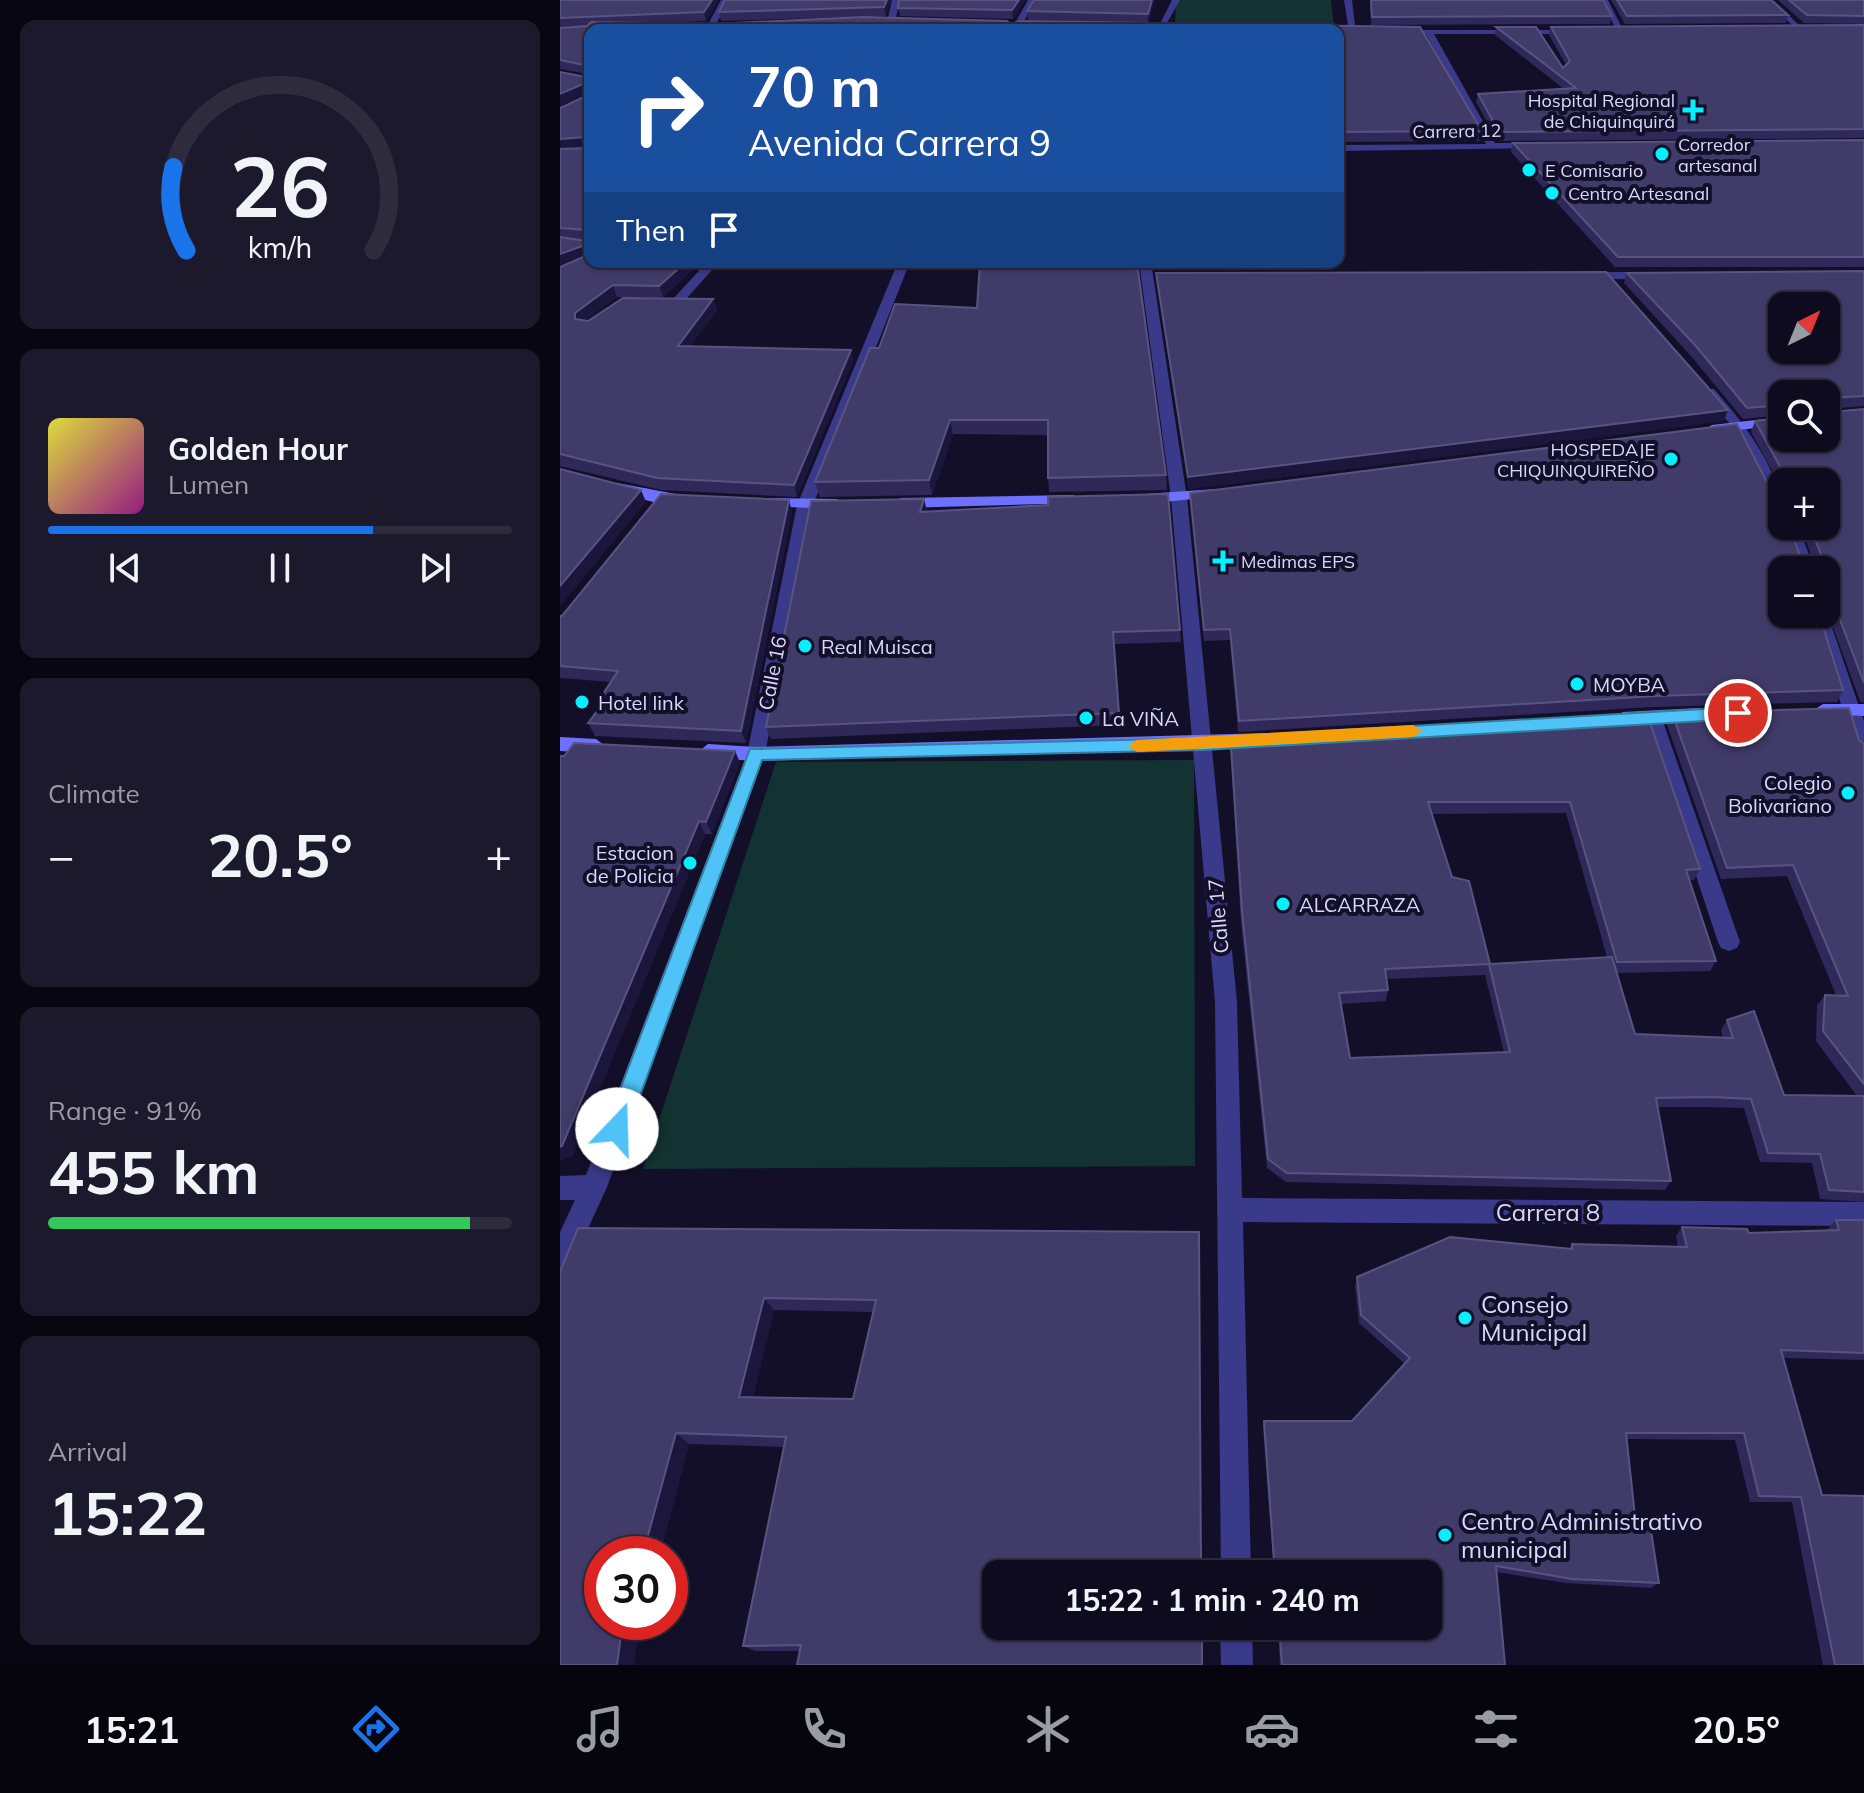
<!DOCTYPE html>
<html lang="en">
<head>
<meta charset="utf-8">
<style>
	body { margin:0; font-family:Mulish,sans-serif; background:#1c192c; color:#f1f3f6; height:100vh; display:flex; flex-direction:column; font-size:30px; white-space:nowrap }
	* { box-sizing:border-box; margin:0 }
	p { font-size:26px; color:#9b9ba4 }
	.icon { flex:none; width:44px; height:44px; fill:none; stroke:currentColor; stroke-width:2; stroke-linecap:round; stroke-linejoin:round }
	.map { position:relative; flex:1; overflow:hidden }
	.panel { display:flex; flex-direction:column; gap:20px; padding:20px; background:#080611; width:560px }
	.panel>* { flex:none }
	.banner { position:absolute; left:24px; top:24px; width:760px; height:244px; border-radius:16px; box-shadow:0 2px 6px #0004,0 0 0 2px #2e2b3d; background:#1a4fa0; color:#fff; overflow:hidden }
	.needle { width:52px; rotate:43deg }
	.buttons { position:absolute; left:1208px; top:292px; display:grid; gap:16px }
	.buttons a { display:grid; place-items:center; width:72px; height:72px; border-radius:16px; background:#0e0b1f; box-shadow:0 2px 6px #0004,0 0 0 2px #2e2b3d; font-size:40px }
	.speed { position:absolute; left:24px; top:1536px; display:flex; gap:16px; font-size:40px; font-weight:700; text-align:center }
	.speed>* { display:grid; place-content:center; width:104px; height:104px; border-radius:50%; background:#0e0b1f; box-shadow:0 2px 6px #0004,0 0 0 2px #2e2b3d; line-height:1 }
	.speed .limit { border:12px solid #d22; background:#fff; color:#111 }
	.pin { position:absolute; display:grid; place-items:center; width:68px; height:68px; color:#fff; margin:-34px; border:4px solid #fff; border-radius:50%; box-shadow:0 2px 8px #0007 }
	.me { position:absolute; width:88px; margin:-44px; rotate:21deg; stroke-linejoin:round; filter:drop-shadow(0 0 6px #0008) }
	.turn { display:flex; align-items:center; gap:28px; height:168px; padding:0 32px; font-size:36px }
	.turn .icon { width:104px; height:104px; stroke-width:2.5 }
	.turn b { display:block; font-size:56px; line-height:68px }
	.then { display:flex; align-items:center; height:76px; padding:0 32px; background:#0003; gap:16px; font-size:30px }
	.big { font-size:60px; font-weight:700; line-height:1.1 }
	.panel .card { flex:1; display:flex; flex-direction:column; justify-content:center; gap:12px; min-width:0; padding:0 28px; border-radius:16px; background:#1c192c }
	.panel .dial { align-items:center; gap:0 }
	.dial svg { height:208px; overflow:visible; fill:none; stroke:#2e2b3d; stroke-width:7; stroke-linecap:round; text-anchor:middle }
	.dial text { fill:#f1f3f6; stroke:none }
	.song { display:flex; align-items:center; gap:24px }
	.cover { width:96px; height:96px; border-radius:12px; background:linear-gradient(135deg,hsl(60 70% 55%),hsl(310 70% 35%)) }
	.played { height:8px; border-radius:4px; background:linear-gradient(90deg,#1a73e8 70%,#2e2b3d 70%) }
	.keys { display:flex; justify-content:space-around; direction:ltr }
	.heat { display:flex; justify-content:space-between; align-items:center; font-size:44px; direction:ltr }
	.charge { height:12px; border-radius:6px; background:linear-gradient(90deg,#34c759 91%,#2e2b3d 0) }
	.trip { position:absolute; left:422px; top:1560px; width:460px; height:80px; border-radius:16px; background:#0e0b1f; box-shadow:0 2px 6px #0004,0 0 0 2px #2e2b3d; font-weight:700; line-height:80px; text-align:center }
	.menu { display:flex; height:128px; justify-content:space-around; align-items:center; background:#06040c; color:#9b9ba4 }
	.menu .icon { width:56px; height:56px }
	.menu .active { color:#1a73e8 }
	.menu b { font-size:36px; color:#f1f3f6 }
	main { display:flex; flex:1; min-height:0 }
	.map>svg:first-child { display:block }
</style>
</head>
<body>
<main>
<section class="panel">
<div class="card dial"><svg viewBox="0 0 100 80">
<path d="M14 69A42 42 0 1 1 86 69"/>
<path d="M14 69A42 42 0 0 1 9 37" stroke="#1a73e8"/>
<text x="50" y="56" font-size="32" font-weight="700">26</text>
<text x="50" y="72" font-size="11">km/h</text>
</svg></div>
<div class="card">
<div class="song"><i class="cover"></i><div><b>Golden Hour</b><p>Lumen</p></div></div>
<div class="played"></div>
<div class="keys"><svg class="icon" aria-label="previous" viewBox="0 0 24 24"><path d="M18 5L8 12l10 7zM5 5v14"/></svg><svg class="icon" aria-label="pause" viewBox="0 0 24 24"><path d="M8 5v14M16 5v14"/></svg><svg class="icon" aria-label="next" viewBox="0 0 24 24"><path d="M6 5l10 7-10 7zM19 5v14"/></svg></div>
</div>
<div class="card"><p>Climate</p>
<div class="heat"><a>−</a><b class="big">20.5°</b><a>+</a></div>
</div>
<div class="card"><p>Range · 91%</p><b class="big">455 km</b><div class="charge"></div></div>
<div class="card"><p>Arrival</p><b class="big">15:22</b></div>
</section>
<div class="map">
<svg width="1304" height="1665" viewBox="0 0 1304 1665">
	<rect width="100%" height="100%" fill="#130f29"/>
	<!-- green -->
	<g fill="#123331">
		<polygon points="616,0 771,0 774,28 615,26"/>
		<polygon points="634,760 635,1166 83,1169 216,762"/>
	</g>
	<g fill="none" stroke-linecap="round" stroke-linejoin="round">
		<!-- street -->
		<g fill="#393a89" fill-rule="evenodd">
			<polygon points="161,0 169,0 153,30 145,30"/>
			<polygon points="332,0 340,0 335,22 331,24 327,22"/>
			<polygon points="468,0 476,0 459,30 451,30"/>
			<polygon points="612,0 620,0 603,30 597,30"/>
			<polygon points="784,0 792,0 796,34 789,32"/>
			<polygon points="1040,0 1048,0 1065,34 1059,34"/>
			<polygon points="1204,0 1213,0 1245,31 1239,31"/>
			<polygon points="838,30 1017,30 1014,34 874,34 935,143 978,143 981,148 778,151 778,145 926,144 866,34 835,34"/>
			<polygon points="147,262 159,262 119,307 91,307 91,301 112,300"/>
			<polygon points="338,262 350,262 253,505 205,754 47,1187 9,1270 0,1274 0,1232 15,1200 0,1200 0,1176 26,1175 187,754 237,505"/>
			<polygon points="367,262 436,262 451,266 445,269 373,265"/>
			<polygon points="579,262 591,262 627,498 677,1002 682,1198 1304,1202 1304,1226 683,1222 691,1574 661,1574 655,1002 611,498"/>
			<polygon points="1025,272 1093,272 1099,276 1093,280 1021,278 1019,276"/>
			<path d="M 1144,389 L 1154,389 C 1182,421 1222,471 1222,515 L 1214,510 L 1172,426 L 1144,395 Z"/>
			<polygon points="1222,526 1238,526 1255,570 1239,570"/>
			<polygon points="1266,610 1304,721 1304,757 1295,750 1253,614 1266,614"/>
			<polygon points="1092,710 1101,716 1180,942 1177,948 1169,951 1161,948 1158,942 1083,716"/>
			<polygon points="660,1626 692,1626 693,1665 661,1665"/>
		</g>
		<!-- secondary -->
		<g fill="#6e71ff" fill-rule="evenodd">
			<polygon points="1222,417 1222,425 1152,433 1145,429 1152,425"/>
			<path d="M 58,483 C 71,486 127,495 133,499 C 114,513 74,496 53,490 L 53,484 Z"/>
			<polygon points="656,489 661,490 661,496 585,504 577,499 585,494"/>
			<polygon points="513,495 518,497 518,503 341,508 333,503 341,498"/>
			<polygon points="205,498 277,499 285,504 277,509 200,506 197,503"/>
			<polygon points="1263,704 1304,704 1304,716 1257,714 1254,710"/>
			<polygon points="1139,708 1145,710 1148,714 1145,718 1063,724 1054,718 1063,712"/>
			<polygon points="708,733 717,740 708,747 196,761 148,758 139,751 148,744 196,747"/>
			<polygon points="0,737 36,739 45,746 36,753 0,751"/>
		</g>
	</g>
	<!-- wall -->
	<g fill="#2f2858" fill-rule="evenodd">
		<polygon points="0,0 159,0 146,21 92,23 151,24 304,17 447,21 451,24 460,21 860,27 922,131 921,141 778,142 778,30 30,30 30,262 141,262 103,297 57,297 25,320 28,321 63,298 153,299 157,310 130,346 291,350 293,361 237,497 101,490 0,466 0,267 8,263 0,266 0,108 28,95 28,92 0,106 0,72 26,77 27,74 0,69 0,28 28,26 0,27"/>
		<polygon points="331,0 326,16 161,21 159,12"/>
		<polygon points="465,0 453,19 340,16 338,8"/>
		<polygon points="474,0 595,0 588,23 468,20 467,11"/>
		<polygon points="810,0 1043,0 1052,16 1050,24 811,25"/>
		<polygon points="1051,0 1211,0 1228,15 1226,23 1065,24"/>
		<polygon points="1218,0 1304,0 1304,24 1244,23"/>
		<polygon points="1304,25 1304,138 938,141 916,102 918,94 1004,89 935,35 936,27 1003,68 1006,65 989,35 991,27"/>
		<polygon points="1304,140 1304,267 1055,267 951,152 953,143"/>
		<polygon points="420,262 570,262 606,475 607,490 489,492 488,478 488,435 393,434 372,495 260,497 255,482 319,348 417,308"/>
		<path d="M 1304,271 L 1304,406 L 1268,409 L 1271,412 L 1304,409 L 1304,703 L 1300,701 L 1266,608 L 1266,570 L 1222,570 L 1283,690 L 1277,702 L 1092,707 L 678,732 L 670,640 L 644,641 L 630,493 L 1216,500 L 1221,503 L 1220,485 L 1191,432 L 1195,421 L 1266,438 L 1222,394 L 1222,415 L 1183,419 L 1131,356 L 1064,283 L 1067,273 ZM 1222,482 L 1266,482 L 1266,526 L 1241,526 L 1253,561 L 1242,561 L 1222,526 Z"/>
		<polygon points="596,273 1164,421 629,489 597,284"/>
		<polygon points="367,511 620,630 621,642 554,644 560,725 211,739 206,727"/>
		<polygon points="232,512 186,743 35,736 28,723 46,699 43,694 51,682 0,678 0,616"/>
		<path d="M 1112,713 L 1299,740 L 1304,744 L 1304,1202 L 1260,1199 L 1252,1163 L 1200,1162 L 1184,1108 L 1145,1107 L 1097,1107 L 1111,1181 L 1105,1190 L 726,1182 L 707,1168 L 681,923 L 671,759 L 671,747 L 680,747 L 680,740 L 1087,714 L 1140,869 L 1134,880 L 1129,880 L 1156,961 L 1150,971 L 1057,973 L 1075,1034 L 1163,1038 L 1161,1030 L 1167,1020 L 1224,1095 L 1297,1096 L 1256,1041 L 1257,1005 L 1265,995 L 1276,995 L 1227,876 L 1161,879 L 1107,725 ZM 1006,813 L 1047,957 L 930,964 L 892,877 L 871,814 ZM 925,975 L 944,1053 L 790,1058 L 781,1004 L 826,1001 L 828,990 L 826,979 Z"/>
		<polygon points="175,751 180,763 152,834 145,834 12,1156 0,1161 0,756"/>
		<polygon points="1276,1220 1304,1220 1304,1360 1223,1358 1304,1665 1263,1665 1232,1502 1190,1502 1175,1440 1067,1439 1075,1516 1099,1583 1091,1588 1006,1583 936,1572 945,1665 720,1665 718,1626 868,1626 868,1574 714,1574 703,1427 704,1421 792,1421 845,1364 799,1323 795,1286 797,1277 1009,1249 1012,1244 1118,1247 1116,1236 1122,1227 1189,1233 1268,1230 1268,1229"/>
		<path d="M 639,1232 L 240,1651 L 195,1651 L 183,1646 L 224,1447 L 129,1444 L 77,1641 L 0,1272 ZM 214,1310 L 313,1312 L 293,1399 L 193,1397 Z"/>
	</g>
	<!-- shaded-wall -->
	<g fill="#1c163d">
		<polygon points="152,0 159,0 146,21 144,12"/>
		<polygon points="327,0 331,0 326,16 324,7"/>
		<polygon points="459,0 465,0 453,19 452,10"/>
		<polygon points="592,0 595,0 588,23 588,14"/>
		<polygon points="25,83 29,92 0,106 0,94"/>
		<polygon points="26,137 30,147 0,150 0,139"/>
		<polygon points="25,245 29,256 0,266 0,254"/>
		<polygon points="126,262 141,262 103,297 99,286"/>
		<polygon points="53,285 57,297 19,325 15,319 15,313"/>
		<polygon points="153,299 157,310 122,357 118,346"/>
		<polygon points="291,350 293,361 237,497 234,485"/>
		<polygon points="1168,410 1164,421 629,489 628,477"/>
		<polygon points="390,420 393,434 372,495 369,480"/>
		<polygon points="81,490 86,502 0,606 0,586"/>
		<polygon points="364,499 367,511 360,512"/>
		<polygon points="229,500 232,512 186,743 181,731"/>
		<polygon points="175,751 180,763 152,834 146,822"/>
		<polygon points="139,821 145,834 12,1156 0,1161 0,1147"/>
		<polygon points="204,1298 214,1310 191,1407 179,1397"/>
		<polygon points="116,1433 129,1444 100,1554 83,1554"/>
		<polygon points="65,1622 82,1622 77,1641 74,1665 57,1665 61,1635"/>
	</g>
	<!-- building -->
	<g fill="#413b6a" stroke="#595381" stroke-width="2" fill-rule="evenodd">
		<polygon points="0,0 152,0 144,12 0,18"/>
		<polygon points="165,0 327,0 324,7 159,12"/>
		<polygon points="339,0 459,0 452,10 338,8"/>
		<polygon points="474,0 592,0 588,14 467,11"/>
		<polygon points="811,0 1043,0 1052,16 812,17"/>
		<polygon points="1057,0 1211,0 1228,15 1067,16"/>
		<polygon points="1229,0 1304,0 1304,16 1247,15"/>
		<polygon points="304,17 447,21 451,24 460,21 860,27 922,131 778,132 778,30 30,30 30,248 25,245 0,254 0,237 26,241 28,230 0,228 0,149 28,148 26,137 0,139 0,108 28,95 30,86 25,83 0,94 0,72 26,77 29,66 0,60 0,28 27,26 31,22 151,24"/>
		<polygon points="1304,25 1304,129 939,132 918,94 1016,88 936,27 976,27 1003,68 1010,61 991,27"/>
		<polygon points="1304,140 1304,257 1058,257 953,143"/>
		<polygon points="30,254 30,262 126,262 99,286 53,285 15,313 15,319 28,321 63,298 153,299 118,346 291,350 234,485 97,478 0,454 0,267"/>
		<polygon points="420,262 491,262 572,267 578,270 606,475 488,478 488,420 390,420 369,480 255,482 310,348 319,348 335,304 417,308"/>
		<path d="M 1304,271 L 1304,396 L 1270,398 L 1268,409 L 1271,412 L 1304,409 L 1304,683 L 1271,596 L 1266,598 L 1266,570 L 1222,570 L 1222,614 L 1259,614 L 1283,690 L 1096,696 L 679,721 L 670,629 L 644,630 L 630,493 L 1177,424 L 1216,500 L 1222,504 L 1222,526 L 1229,526 L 1242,561 L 1263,560 L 1250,526 L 1266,526 L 1266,482 L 1225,482 L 1224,474 L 1195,421 L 1222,418 L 1222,438 L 1266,438 L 1266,394 L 1222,394 L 1222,405 L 1187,408 L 1135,345 L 1067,273 ZM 1222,306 L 1266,306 L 1266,350 L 1222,350 Z"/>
		<polygon points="1046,272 1168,410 628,477 596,273"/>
		<polygon points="0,469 81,490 0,586"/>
		<polygon points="101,494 229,500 181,731 28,723 50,694 43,694 58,671 0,666 0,616 2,616"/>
		<polygon points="608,494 620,630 553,632 559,713 206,727 251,501 364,499 360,512 488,505 488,497"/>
		<polygon points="1289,708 1299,740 1304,744 1304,1084 1263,1031 1265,995 1288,996 1233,865 1167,868 1112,713"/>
		<path d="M 1087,714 L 1140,869 L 1126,870 L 1156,961 L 1057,962 L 1010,802 L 868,802 L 892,877 L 909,881 L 930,964 L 1052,957 L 1075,1034 L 1173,1038 L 1167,1020 L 1194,1011 L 1224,1095 L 1304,1096 L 1304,1192 L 1269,1190 L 1260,1154 L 1208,1153 L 1191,1099 L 1151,1097 L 1096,1098 L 1111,1181 L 727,1173 L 708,1159 L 682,912 L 671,747 L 681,747 L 680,740 ZM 929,964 L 950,1052 L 790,1058 L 779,993 L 828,990 L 825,969 Z"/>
		<polygon points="14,743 175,751 146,822 139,821 2,1146 0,1147 0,756 4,756"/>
		<polygon points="1276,1220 1304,1220 1304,1353 1221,1350 1262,1495 1304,1496 1304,1665 1275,1665 1241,1497 1199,1496 1184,1433 1066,1433 1075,1516 1089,1517 1099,1583 1012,1579 936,1566 945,1665 722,1665 719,1626 868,1626 868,1574 715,1574 704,1421 792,1421 850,1358 801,1315 797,1277 890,1237 1012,1249 1012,1244 1127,1247 1122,1227 1187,1229 1189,1233 1279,1230"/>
		<path d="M 18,1228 L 639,1232 L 641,1574 L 436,1574 L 436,1626 L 642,1626 L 642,1665 L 237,1665 L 241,1645 L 183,1646 L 226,1437 L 116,1433 L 83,1554 L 42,1554 L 42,1622 L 65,1622 L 61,1635 L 57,1665 L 0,1665 L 0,1272 ZM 204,1298 L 316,1300 L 293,1399 L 179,1397 Z"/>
	</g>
	<!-- route -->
	<polygon fill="#4fc3f7" stroke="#337fa1" stroke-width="2" points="1178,707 1186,713 1178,719 644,750 202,760 68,1129 64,1136 57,1139 49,1136 45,1129 190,749 644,738"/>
	<!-- slow -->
	<polygon fill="#f59e0b" points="853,725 862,731 853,737 577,752 568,746 577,740"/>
	<!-- markers -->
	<g fill="#03f1ff" stroke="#130f29" stroke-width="3">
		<path d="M1129 98h8v8h8v8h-8v8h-8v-8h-8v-8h8z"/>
		<circle cx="1102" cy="154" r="8"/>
		<circle cx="969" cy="170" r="8"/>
		<circle cx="992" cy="193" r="8"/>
		<circle cx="1111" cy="459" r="8"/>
		<path d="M659 549h8v8h8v8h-8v8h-8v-8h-8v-8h8z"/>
		<circle cx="245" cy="646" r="8"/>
		<circle cx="1017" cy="684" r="8"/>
		<circle cx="22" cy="702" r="8"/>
		<circle cx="526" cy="718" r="8"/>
		<circle cx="1288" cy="793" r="8"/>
		<circle cx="130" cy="863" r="8"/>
		<circle cx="723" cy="904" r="8"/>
		<circle cx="905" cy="1318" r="8"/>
		<circle cx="885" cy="1535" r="8"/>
	</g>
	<g text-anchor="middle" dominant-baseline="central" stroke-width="8" stroke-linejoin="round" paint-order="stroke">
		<!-- far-poi labels -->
		<g font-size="18" fill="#dad7ff" stroke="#130f29" text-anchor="start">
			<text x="1115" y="100" text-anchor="end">Hospital Regional<tspan x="1115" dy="21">de Chiquinquirá</tspan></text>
			<text x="1118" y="144">Corredor<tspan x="1118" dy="21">artesanal</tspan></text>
			<text x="985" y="170">E Comisario</text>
			<text x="1008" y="193">Centro Artesanal</text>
			<text x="1095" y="449" text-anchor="end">HOSPEDAJE<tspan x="1095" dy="21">CHIQUINQUIREÑO</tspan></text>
			<text x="681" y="561">Medimas EPS</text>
		</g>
		<!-- far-street labels -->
		<g font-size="18" fill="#dad7ff" stroke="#130f29">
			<text transform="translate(897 131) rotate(-1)">Carrera 12</text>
		</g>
		<!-- poi labels -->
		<g font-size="20" fill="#dad7ff" stroke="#130f29" text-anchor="start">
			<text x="261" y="646">Real Muisca</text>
			<text x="1033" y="684">MOYBA</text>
			<text x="38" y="702">Hotel link</text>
			<text x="542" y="718">La VIÑA</text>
			<text x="1272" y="782" text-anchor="end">Colegio<tspan x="1272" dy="23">Bolivariano</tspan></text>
			<text x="114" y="852" text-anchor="end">Estacion<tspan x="114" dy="23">de Policia</tspan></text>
			<text x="739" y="904">ALCARRAZA</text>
		</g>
		<!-- street labels -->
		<g font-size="20" fill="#dad7ff" stroke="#130f29">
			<text transform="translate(212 673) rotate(-79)">Calle 16</text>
			<text transform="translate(658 916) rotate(-95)">Calle 17</text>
		</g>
		<!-- near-street labels -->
		<g font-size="24" fill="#dad7ff" stroke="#130f29">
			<text x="988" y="1212">Carrera 8</text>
		</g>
		<!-- near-poi labels -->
		<g font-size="24" fill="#dad7ff" stroke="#130f29" text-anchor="start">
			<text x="921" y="1304">Consejo<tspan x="921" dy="28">Municipal</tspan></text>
			<text x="901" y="1521">Centro Administrativo<tspan x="901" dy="28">municipal</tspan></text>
		</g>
	</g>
</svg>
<div class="buttons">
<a><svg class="needle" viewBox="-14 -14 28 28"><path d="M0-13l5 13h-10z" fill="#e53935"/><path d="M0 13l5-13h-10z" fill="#9b9ba4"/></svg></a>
<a><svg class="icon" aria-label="search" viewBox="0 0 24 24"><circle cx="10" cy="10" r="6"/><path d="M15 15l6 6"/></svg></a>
<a>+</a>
<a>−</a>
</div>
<div class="speed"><div class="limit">30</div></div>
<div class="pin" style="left:1178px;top:713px;background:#d93025"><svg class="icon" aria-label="arrive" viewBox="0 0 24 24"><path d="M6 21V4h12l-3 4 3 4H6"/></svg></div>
<svg class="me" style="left:57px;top:1129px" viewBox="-20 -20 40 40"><circle r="19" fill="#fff"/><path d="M0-13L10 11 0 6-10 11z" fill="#4fc3f7"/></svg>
<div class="trip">15:22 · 1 min · 240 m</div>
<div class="banner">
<div class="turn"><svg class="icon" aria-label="right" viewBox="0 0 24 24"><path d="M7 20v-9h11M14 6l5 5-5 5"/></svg><div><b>70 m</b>Avenida Carrera 9</div></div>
<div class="then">Then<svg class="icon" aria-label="arrive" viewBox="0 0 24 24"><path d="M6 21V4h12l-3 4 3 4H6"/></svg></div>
</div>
</div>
</main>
<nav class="menu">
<b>15:21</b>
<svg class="icon active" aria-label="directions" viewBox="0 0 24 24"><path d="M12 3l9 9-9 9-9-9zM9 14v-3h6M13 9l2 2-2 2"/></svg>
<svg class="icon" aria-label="music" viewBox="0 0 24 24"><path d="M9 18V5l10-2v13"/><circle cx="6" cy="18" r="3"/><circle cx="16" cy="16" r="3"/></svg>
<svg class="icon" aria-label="phone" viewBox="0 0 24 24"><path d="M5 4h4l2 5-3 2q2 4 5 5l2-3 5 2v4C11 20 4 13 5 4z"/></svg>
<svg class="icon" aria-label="climate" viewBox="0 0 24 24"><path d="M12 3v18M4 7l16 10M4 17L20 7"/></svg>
<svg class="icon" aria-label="car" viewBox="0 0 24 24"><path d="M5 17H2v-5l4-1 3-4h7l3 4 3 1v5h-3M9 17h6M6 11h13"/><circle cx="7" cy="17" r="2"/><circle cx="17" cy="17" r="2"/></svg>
<svg class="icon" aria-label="filters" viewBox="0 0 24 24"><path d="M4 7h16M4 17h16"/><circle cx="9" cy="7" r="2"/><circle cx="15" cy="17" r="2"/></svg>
<b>20.5°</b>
</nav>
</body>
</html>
